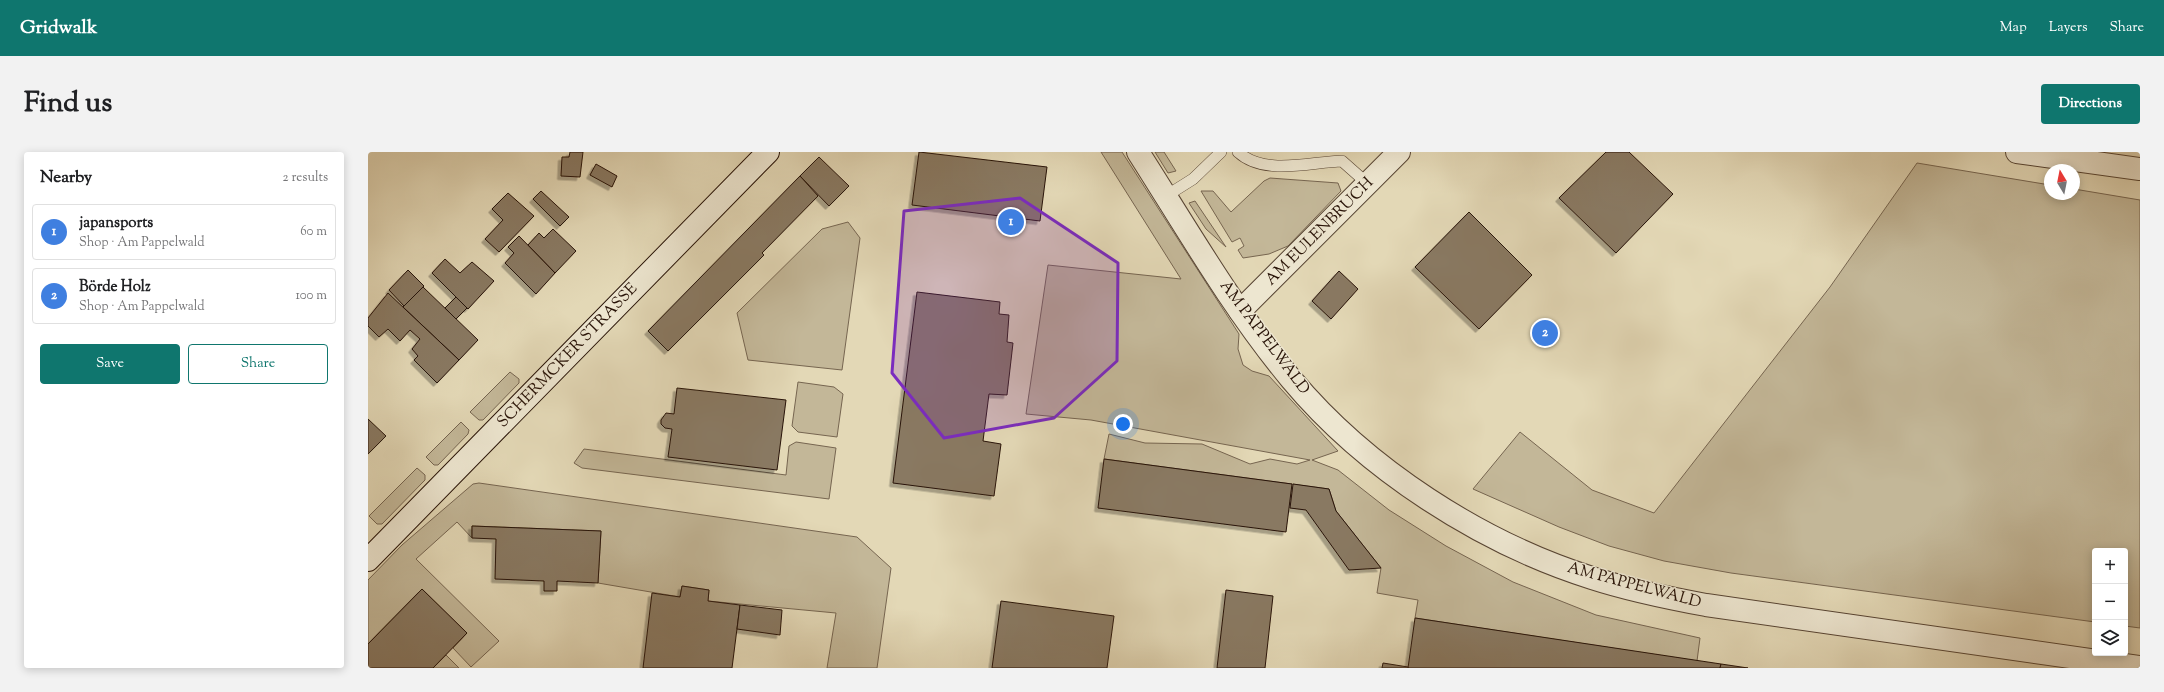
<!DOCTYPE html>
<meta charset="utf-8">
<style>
body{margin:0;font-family:"Sorts Mill Goudy",serif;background:#f2f2f2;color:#202124}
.controls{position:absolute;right:12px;bottom:12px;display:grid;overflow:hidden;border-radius:4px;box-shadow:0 2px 10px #0003}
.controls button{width:36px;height:36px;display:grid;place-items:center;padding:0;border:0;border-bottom:1px solid #e0e0e0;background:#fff;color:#202124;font:20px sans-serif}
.compass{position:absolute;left:1676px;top:12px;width:36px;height:36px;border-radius:50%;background:#fff;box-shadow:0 2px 10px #0003;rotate:350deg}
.you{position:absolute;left:755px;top:272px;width:14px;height:14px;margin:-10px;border:3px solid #fff;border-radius:50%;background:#1a73e8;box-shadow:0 0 0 6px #1a73e833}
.badge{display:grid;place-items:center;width:26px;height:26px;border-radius:50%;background:#0f766e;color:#fff;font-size:13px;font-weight:700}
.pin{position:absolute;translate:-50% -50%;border:2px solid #fff;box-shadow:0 1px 4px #0006}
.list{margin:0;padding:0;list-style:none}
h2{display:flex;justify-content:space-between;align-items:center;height:52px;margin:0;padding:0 16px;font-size:17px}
h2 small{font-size:13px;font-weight:400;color:#757577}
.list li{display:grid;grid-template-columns:26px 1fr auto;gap:12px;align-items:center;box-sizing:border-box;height:56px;margin:0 8px 8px;padding:0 8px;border:1px solid #e0e0e0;border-radius:4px}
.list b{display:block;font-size:15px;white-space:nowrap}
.list p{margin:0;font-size:13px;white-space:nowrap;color:#757577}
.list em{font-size:13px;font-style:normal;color:#757577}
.actions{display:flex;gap:8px;padding:12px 16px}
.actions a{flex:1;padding:9px 0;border:1px solid #0f766e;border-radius:4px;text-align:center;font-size:14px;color:#0f766e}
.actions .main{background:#0f766e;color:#fff}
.icon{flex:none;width:22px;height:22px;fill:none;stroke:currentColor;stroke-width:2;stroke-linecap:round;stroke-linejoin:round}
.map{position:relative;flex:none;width:1772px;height:516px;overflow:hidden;border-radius:4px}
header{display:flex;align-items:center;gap:24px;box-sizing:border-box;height:56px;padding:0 20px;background:#0f766e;color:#fff}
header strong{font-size:19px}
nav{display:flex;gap:22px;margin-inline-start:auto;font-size:14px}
.intro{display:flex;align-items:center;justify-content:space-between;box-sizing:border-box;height:96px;padding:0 24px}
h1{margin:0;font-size:28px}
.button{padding:10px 18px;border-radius:4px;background:#0f766e;color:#fff;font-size:14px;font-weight:700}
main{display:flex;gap:24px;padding:0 24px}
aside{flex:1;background:#fff;border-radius:4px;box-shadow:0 2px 10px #0003}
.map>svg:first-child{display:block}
.green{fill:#c3b798;stroke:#766550}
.building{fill:#897962;stroke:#281307;filter:url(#shadow)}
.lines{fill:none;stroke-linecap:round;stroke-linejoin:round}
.service-casing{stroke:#574433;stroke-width:12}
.minor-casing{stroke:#574433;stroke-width:24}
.tertiary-casing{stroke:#574433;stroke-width:24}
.secondary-casing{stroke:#281307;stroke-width:24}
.service{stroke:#ede6d0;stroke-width:11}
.minor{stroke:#ede6d0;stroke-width:22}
.tertiary{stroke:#ede6d0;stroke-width:22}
.secondary{stroke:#ede6d0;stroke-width:22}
.marked{fill:#7b2cbf;fill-opacity:0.2;stroke:#7b2cbf;stroke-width:3;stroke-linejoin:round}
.labels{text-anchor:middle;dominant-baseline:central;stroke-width:3;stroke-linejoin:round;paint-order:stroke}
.street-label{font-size:16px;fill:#281307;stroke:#ede6d0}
</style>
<header>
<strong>Gridwalk</strong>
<nav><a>Map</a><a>Layers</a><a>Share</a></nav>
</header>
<div class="intro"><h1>Find us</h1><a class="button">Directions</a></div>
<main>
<aside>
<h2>Nearby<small>2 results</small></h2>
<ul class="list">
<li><span class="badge" style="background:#3f7fe0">1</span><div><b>japansports</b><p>Shop · Am Pappelwald</p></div><em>60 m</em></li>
<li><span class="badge" style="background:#3f7fe0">2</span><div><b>Börde Holz</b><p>Shop · Am Pappelwald</p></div><em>100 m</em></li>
</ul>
<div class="actions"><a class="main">Save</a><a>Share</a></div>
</aside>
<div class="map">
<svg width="1772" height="516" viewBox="0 0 1772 516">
<defs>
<filter id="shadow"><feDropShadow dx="-3.5" dy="3.5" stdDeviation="0" flood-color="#0004"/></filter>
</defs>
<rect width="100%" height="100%" fill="#e3d8b6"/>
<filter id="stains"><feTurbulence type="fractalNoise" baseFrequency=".005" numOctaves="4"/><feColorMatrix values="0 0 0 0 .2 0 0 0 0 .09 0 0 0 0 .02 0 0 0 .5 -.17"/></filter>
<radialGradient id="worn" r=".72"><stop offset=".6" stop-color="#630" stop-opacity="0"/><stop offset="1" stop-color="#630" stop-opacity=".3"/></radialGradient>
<!-- green -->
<g class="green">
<polygon points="733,0 754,0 871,182 870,197 875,213 884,219 901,224 970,299 944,308 970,318 1021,358 1078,394 1145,430 1228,463 1332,486 1329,509 1047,466 1050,448 1009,441 1013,416 968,359 961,337 736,307 741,282 777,291 834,292 882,312 902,307 929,312 942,308 723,268 658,262 680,113 813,127"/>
<polygon points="787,0 796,0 808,19 800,21"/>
<polygon points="1549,11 1682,33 1682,42 1706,42 1706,37 1772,48 1772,476 1757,474 1757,399 1727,399 1727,470 1363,421 1296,409 1241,394 1191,375 1105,337 1152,280 1224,338 1286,361 1462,135"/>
<polygon points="902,26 970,31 973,39 920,94 901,102 875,106 870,98 876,94 872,86 864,90 833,39 845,39 863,60 896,29"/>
<polygon points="827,49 858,95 838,77 821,51"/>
<polygon points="480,70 492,86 474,218 380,208 369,161 454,77"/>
<polygon points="142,220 151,227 151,231 115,268 111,268 102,260"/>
<polygon points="430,230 466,235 475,242 469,285 430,280 424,274"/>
<polygon points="93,270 101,278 100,282 70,313 66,313 58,305"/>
<polygon points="428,290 468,296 461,347 214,316 206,311 216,297 418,323 421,294"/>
<polygon points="49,316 57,323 57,328 14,372 9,372 1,364"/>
<polygon points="111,331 489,385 523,416 509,516 459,516 468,461 340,449 341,438 314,434 312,445 230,431 233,379 104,374 104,386 89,370 48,407 131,489 103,515 85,496 99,481 54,437 0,492 0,428 34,393 105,332"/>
<polygon points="78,503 91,516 65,516"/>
</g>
<!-- building -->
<g class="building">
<polygon points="202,0 215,0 212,25 193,24 194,5 201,5"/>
<polygon points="551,0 679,15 672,69 544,53"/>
<polygon points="1238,0 1261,0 1305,42 1248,101 1191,46"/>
<polygon points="451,5 481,34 461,54 432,24"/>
<polygon points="228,12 249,24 244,35 222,23"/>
<polygon points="432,24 450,44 394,101 396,103 300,199 280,179"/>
<polygon points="173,39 201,65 192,74 165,47"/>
<polygon points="140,41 166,64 131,100 117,87 135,68 124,57"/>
<polygon points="1101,60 1164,123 1111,177 1047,115"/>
<polygon points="185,77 208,99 187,121 160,93 171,81 176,86"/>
<polygon points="151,84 187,121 168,142 137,111 146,101 140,95"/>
<polygon points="77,107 92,121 104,110 126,129 100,157 64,121"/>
<polygon points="40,118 56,134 36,154 21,138"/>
<polygon points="971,119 990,137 963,167 944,149"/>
<polygon points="55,135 110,188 91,208 35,155"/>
<polygon points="549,140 632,150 631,162 641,163 639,190 645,191 639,243 621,242 615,289 633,292 626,344 525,331"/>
<polygon points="20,141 91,208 69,231 46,208 50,204 44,197 52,187 42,178 32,189 20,177 11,185 0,174 0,166"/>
<polygon points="88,145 99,156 88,167 77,156"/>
<polygon points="309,236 418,248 409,318 300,305 304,277 297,276 293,272 293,268 298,261 306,262"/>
<polygon points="0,267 18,284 0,302"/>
<polygon points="736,307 924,332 918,380 730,356"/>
<polygon points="925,332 961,337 968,359 1013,416 981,418 938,358 922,356"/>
<polygon points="104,374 233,379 230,431 189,429 189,439 176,439 176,429 127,427 128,387 104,386"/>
<polygon points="314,434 341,438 340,449 372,453 364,516 275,516 284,441 312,445"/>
<polygon points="54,437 99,481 65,516 0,516 0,492"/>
<polygon points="858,438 905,444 897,516 849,516"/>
<polygon points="633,449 746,464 739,516 624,516"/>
<polygon points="372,453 414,458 412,483 369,477"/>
<polygon points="1047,466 1353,512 1352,516 1040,516"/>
<polygon points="1015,511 1040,515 1040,516 1014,516"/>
<polygon points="1353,512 1380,516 1352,516"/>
</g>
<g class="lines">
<!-- service casing -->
<g class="service-casing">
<g id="service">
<path d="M870,0c26,24 72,10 104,9l26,23"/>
<polyline points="798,44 825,27 853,0"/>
</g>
</g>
<!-- minor casing -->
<g class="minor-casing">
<g id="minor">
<polyline points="1649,0 1772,17"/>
<polyline points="872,159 1031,0"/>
</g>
</g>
<!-- tertiary casing -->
<g class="tertiary-casing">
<path id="tertiary" d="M770,0c49,77 95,157 153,227 75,90 190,164 301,199 37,12 76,20 114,27l434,62"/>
</g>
<!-- secondary casing -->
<g class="secondary-casing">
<polyline id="secondary" points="0,408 400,0"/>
</g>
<!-- service -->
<use href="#service" class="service"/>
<!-- minor -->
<use href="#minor" class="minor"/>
<!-- tertiary -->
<use href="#tertiary" class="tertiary"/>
<!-- secondary -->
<use href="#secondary" class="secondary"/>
</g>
<!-- marked area -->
<path class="marked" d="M652,46l98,65 -1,98 -63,57 -110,20 -52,-65 12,-162z"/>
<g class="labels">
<!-- street labels -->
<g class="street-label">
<text transform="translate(952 80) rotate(-45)">AM EULENBRUCH</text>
<text transform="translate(896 186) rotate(53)">AM PAPPELWALD</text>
<text transform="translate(200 204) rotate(-46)">SCHERMCKER STRASSE</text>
<text transform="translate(1266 434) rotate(15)">AM PAPPELWALD</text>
</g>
</g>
<rect width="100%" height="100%" filter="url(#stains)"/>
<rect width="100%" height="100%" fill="url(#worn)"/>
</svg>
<div class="controls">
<button>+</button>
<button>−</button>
<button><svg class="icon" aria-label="layers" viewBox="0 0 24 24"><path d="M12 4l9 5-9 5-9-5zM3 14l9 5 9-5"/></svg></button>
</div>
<svg class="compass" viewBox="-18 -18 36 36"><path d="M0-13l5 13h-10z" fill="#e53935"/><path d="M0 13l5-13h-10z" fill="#757577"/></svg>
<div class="you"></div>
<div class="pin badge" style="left:643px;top:70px;background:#3f7fe0">1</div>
<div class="pin badge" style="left:1177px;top:181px;background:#3f7fe0">2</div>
</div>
</main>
